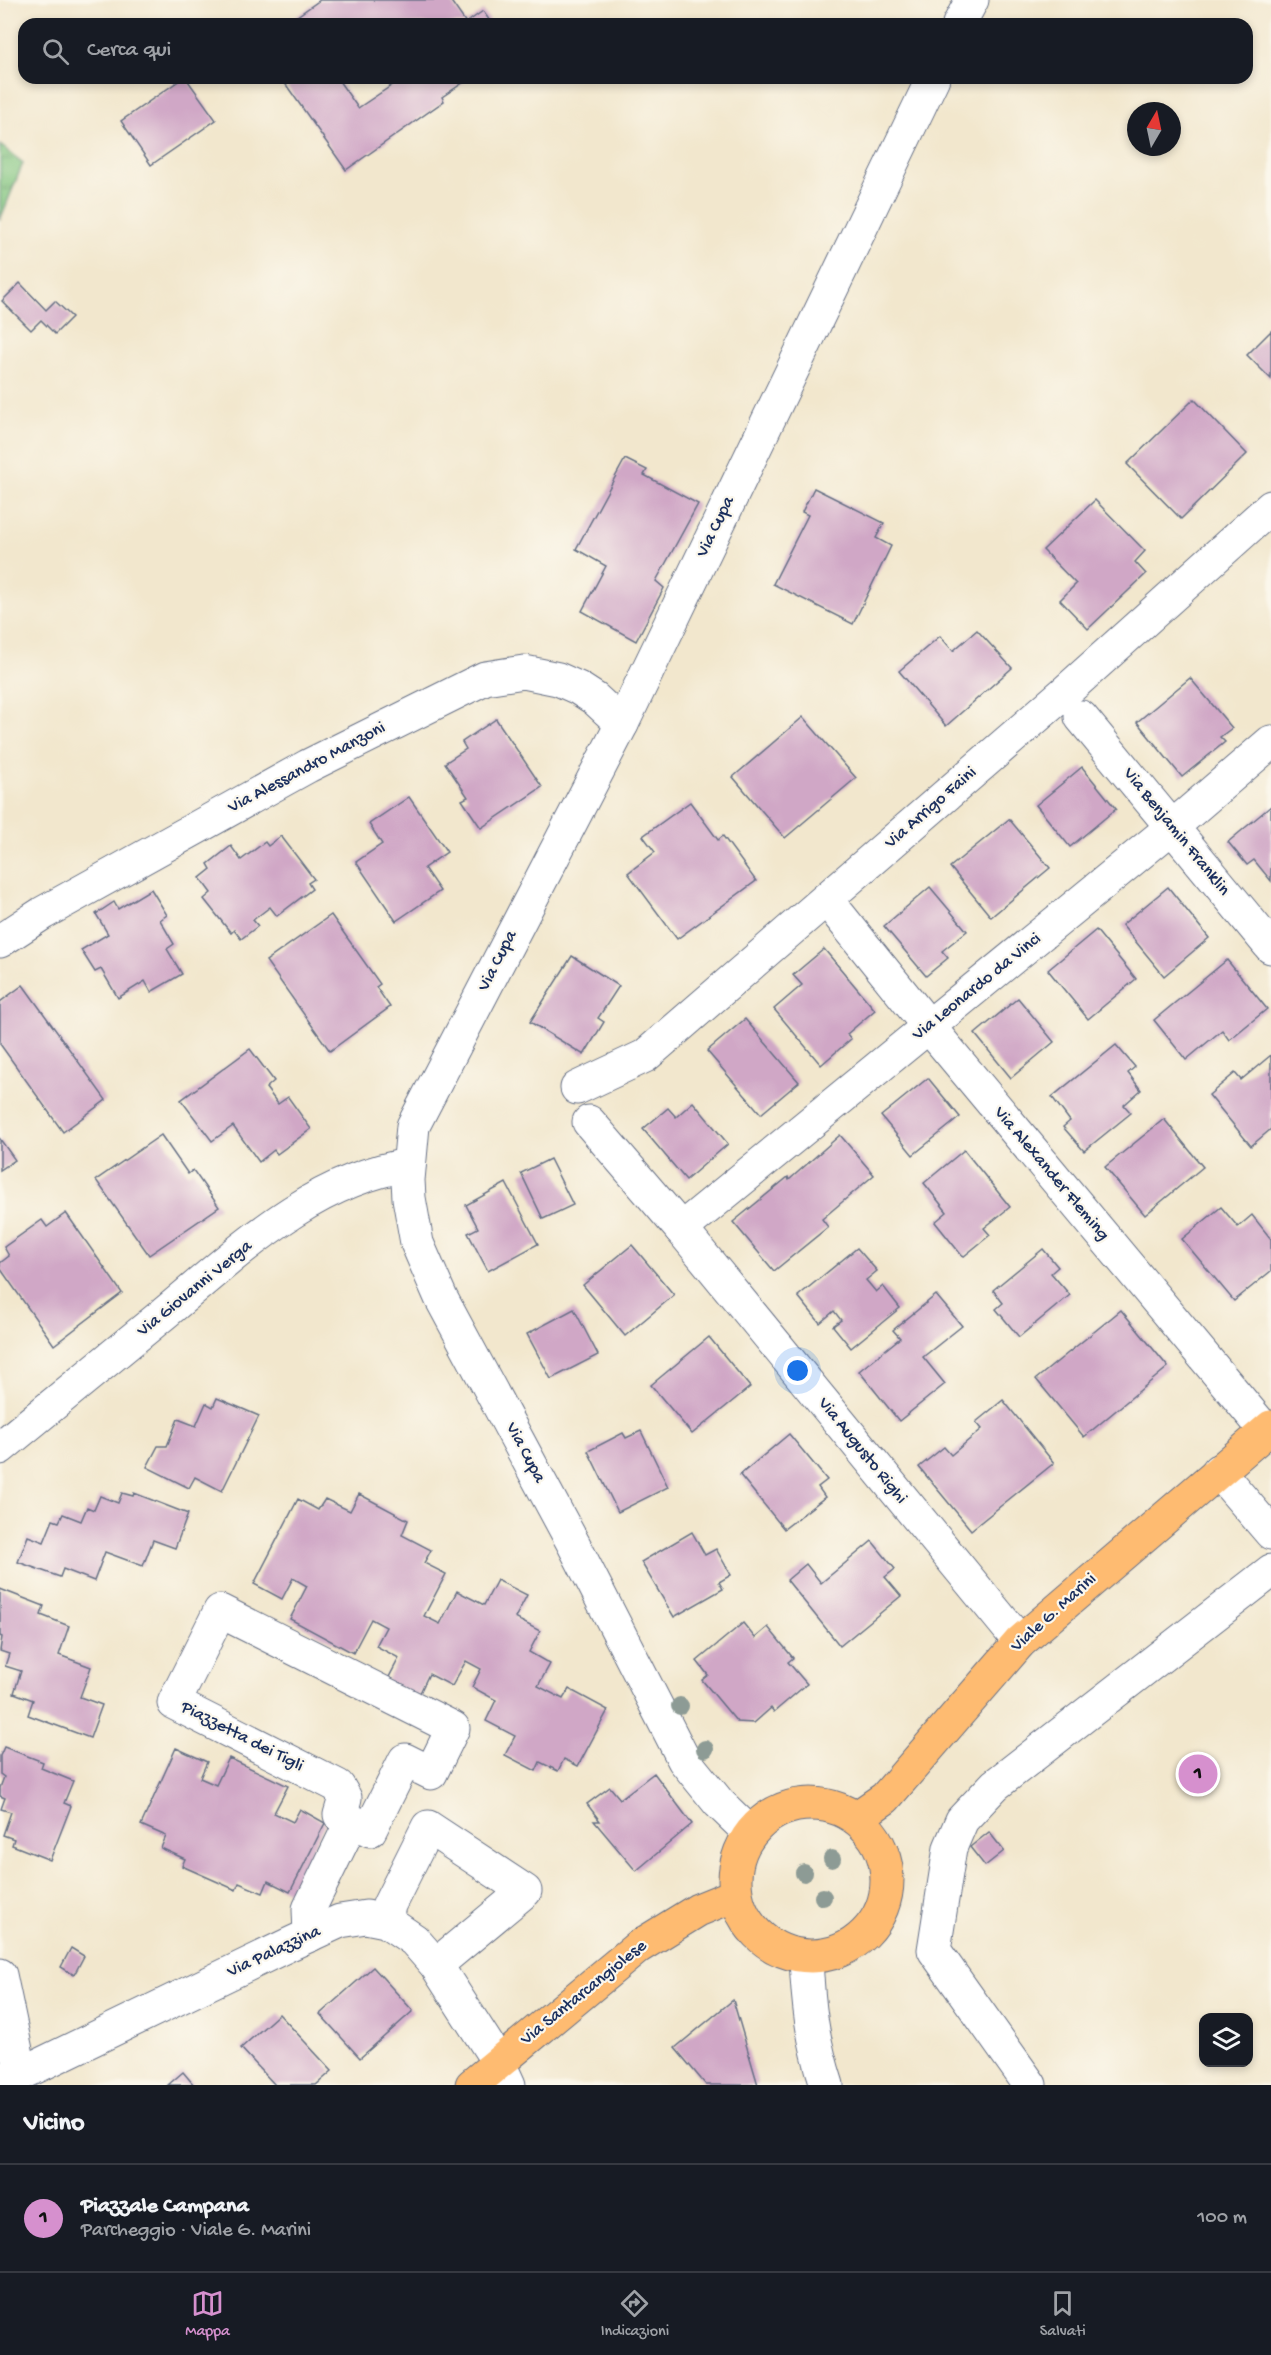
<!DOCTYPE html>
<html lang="it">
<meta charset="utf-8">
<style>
body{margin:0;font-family:"Gochi Hand",sans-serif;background:#242831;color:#f1f3f6}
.controls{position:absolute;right:18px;bottom:18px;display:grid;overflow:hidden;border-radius:12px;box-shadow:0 3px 9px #0003}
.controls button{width:54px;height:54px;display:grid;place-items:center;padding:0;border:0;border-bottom:2px solid #363941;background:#171b24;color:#f1f3f6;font:30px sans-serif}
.compass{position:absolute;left:1127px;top:102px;width:54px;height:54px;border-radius:50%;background:#171b24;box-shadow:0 3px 9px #0003;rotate:9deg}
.you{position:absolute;left:798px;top:1371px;width:21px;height:21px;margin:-15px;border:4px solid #fff;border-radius:50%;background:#1a73e8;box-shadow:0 0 0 9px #1a73e833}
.badge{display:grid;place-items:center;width:39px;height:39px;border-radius:50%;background:#d690ce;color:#111;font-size:20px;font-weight:700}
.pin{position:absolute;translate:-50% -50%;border:3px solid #fff;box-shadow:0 2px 6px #0006}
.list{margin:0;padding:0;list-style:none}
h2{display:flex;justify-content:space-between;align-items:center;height:78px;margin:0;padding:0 24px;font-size:26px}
h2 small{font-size:20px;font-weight:400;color:#9ea1a6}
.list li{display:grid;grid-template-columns:39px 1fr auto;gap:18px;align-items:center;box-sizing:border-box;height:108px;padding:0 24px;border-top:2px solid #363941}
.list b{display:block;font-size:22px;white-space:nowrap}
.list p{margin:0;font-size:20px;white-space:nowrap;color:#9ea1a6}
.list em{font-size:20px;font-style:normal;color:#9ea1a6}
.icon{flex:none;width:33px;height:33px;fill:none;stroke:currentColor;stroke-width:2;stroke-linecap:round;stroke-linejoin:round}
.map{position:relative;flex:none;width:1271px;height:2085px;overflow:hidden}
.search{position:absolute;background:#171b24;box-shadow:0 3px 9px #0003;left:18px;right:18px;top:18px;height:66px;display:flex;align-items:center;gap:15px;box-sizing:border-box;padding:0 21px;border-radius:18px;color:#9ea1a6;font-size:22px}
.sheet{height:186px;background:#171b24}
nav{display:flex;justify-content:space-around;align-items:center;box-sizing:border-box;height:84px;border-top:2px solid #363941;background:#171b24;font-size:16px;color:#9ea1a6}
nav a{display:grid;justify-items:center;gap:3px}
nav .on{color:#d690ce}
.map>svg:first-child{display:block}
.park{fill:url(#park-tufts);stroke:#4e7a6e;stroke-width:1.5}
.building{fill:#d0a7c6}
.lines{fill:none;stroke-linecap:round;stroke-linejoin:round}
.minor-casing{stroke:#666f85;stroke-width:35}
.major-casing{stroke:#666f85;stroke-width:35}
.minor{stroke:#fff;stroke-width:33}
.major{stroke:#febb71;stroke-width:33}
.tree{fill:#8d9b95}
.labels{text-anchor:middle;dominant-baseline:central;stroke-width:4.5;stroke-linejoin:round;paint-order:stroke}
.street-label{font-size:18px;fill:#1b2f5e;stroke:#fbf7ec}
</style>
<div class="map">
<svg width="1271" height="2085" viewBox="0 0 1271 2085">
<defs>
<pattern id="park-tufts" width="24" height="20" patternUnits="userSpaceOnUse" patternTransform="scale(1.5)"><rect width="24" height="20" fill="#82c57f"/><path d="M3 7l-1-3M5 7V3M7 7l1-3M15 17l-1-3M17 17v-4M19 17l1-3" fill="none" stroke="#6aa06b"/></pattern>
</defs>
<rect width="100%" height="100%" fill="#fbf7ec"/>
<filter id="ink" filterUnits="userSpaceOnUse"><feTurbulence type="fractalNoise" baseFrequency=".0167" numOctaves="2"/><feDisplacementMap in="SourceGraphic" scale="12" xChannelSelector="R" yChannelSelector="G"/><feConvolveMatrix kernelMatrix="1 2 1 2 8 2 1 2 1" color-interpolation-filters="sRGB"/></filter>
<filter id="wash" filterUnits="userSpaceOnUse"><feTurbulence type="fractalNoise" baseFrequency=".008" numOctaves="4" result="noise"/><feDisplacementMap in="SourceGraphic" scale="24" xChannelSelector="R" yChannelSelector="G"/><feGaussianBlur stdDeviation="1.35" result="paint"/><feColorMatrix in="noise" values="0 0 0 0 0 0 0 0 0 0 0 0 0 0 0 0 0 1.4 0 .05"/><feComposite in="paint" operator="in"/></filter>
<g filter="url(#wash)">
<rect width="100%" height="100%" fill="#f2e7cd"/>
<!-- park -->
<polygon class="park" points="0,145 23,163 0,220"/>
<g id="blocks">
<!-- building -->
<g class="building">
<polygon points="320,0 450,0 466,23 483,11 492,24 366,24 363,20 357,24 286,24"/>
<polygon points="183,78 186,78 216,120 151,165 121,121"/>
<polygon points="276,78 337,78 358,108 403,78 470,78 442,97 444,101 346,170 282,79 278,81"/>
<polygon points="20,283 46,310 55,301 72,317 55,334 41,320 31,330 2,301"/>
<polygon points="1271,331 1271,379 1247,355"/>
<polygon points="1194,399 1247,454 1181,519 1127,464"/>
<polygon points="625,459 647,470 644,475 698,504 656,581 664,588 636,641 582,611 606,566 576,549"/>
<polygon points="814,488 884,523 876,538 891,546 853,624 773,584 808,515 802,512"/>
<polygon points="1095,500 1145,551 1135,562 1146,574 1088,629 1060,600 1076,584 1043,550"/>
<polygon points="977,630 1012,668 946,726 899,671 940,636 953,651"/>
<polygon points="1190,678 1232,728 1220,737 1225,742 1182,777 1137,722"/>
<polygon points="803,717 856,778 785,838 733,777"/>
<polygon points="496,719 542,787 481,828 462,800 468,797 445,763 466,749 462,742"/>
<polygon points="1082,767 1116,809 1070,847 1036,805"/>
<polygon points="409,797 447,852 424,868 440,891 396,921 356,862 382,844 369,824"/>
<polygon points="690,802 718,840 723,836 756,881 677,939 628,873 655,852 643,836"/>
<polygon points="1271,806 1271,881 1254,860 1247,865 1228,842"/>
<polygon points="1009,819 1050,868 991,917 950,867"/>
<polygon points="281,836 314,879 308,883 312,889 277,916 270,907 253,920 258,926 241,939 234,930 231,933 204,899 211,893 200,878 211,869 208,864 231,846 241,860 265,842 268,846"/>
<polygon points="930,887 967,931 942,951 948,958 926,976 884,926"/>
<polygon points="1168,887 1209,938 1164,976 1122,925"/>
<polygon points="151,889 167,915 160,920 174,944 167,949 182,974 151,992 145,981 118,998 101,969 95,972 81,950 108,934 96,914 114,902 118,909"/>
<polygon points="331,915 380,984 376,987 390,1007 330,1051 266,961"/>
<polygon points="1096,930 1136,979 1088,1019 1048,970"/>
<polygon points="824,949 875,1010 847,1034 851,1039 821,1065 774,1009 802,985 793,975"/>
<polygon points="572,956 619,986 598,1018 604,1022 584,1055 530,1022"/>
<polygon points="1227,960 1267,1009 1229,1040 1222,1030 1186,1060 1154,1020"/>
<polygon points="23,985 106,1100 63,1132 0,1044 0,1002"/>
<polygon points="1018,998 1054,1042 1011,1078 975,1034"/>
<polygon points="745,1019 799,1082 761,1114 707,1051"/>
<polygon points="1116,1045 1135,1067 1128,1073 1141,1090 1124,1105 1131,1113 1084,1151 1063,1127 1070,1121 1052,1097"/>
<polygon points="250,1049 274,1081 266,1088 278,1104 288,1097 311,1129 277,1154 274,1150 259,1162 233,1126 212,1141 181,1100"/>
<polygon points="1271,1055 1271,1129 1251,1146 1209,1095 1235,1073 1241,1080"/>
<polygon points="928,1078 960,1117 913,1155 881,1116"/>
<polygon points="693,1102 728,1144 686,1180 643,1129 668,1108 676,1117"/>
<polygon points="1164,1119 1203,1167 1145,1215 1105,1167"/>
<polygon points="161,1135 188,1174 193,1170 219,1207 149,1255 96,1180"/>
<polygon points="840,1135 874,1175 822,1219 828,1227 774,1271 733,1222 788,1177 789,1180"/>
<polygon points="0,1139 15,1160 0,1170"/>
<polygon points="964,1150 1010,1207 984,1228 990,1235 963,1257 935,1222 947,1212 924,1183"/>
<polygon points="550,1159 573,1205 543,1219 521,1173"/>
<polygon points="506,1183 538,1244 488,1271 468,1233 478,1228 466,1205"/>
<polygon points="1221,1207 1238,1227 1252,1215 1271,1239 1271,1271 1234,1301 1182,1239"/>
<polygon points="66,1213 122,1293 54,1345 0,1268 0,1263 9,1256 4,1247 42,1220 47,1227"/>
<polygon points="632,1245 674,1295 625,1336 583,1285"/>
<polygon points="857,1248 877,1271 866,1280 876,1292 883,1286 900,1308 851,1348 833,1326 841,1320 834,1311 820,1323 798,1296"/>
<polygon points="1043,1249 1058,1267 1051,1273 1070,1295 1019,1337 996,1309 1003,1303 993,1290"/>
<polygon points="936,1295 962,1326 923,1357 945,1384 899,1421 859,1371 900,1338 893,1330"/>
<polygon points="574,1309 598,1355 551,1379 527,1334"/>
<polygon points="1121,1310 1168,1367 1084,1437 1036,1379"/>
<polygon points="709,1337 750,1387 692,1434 651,1385"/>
<polygon points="217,1398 259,1416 222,1491 195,1477 189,1488 147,1467 158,1446 167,1446 178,1419 196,1426 206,1403 213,1407"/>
<polygon points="1003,1400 1054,1463 971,1530 919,1467 944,1447 951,1455 982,1429 976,1422"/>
<polygon points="641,1431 668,1487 618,1512 588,1451 623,1433 626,1438"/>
<polygon points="789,1434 827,1480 818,1487 825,1497 784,1529 740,1475"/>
<polygon points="122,1493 133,1496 134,1493 188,1514 175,1548 153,1540 143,1566 105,1552 94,1581 63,1569 60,1577 18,1562 28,1536 44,1542 53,1520 59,1522 63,1514 81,1521 87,1507 94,1510 100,1496 118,1503"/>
<polygon points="359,1494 408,1520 402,1535 431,1550 424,1563 446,1574 424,1616 440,1624 457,1591 484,1605 497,1580 527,1595 515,1618 540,1631 529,1652 550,1664 538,1686 563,1699 569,1689 608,1710 578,1766 564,1759 558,1771 540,1762 536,1771 505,1755 515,1736 486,1721 496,1700 472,1687 481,1669 466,1661 452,1686 429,1674 418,1697 387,1681 399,1658 376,1646 386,1627 371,1619 353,1653 290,1619 307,1586 293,1578 282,1599 254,1584 298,1499 318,1510 325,1499 350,1511"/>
<polygon points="692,1532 705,1555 716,1549 731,1575 719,1582 723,1589 674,1617 641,1562"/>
<polygon points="872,1541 895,1569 885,1577 901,1596 840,1646 787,1580 806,1564 821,1583"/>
<polygon points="0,1589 44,1606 41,1615 69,1626 59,1655 91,1667 80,1697 102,1705 90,1738 28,1715 33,1700 14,1693 21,1671 5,1666 9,1654 0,1651 2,1637 0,1636"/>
<polygon points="743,1623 755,1638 768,1627 793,1658 788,1662 807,1684 774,1712 771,1708 754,1723 737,1722 702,1680 708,1675 697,1661"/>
<polygon points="4,1747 43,1762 41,1768 73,1781 64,1803 71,1806 50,1860 12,1845 14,1839 3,1835 11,1812 1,1809 5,1798 0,1796 0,1788 4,1777 0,1774 0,1756"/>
<polygon points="176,1748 207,1762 200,1778 216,1785 229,1758 288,1786 274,1813 293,1822 300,1809 325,1823 290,1892 268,1881 263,1893 239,1883 236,1890 182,1866 185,1859 161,1848 166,1836 141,1825"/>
<polygon points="654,1773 692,1824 636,1871 594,1821 600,1821 587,1804 610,1787 620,1799"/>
<polygon points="989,1832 1004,1851 985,1866 970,1847"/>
<polygon points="71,1948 84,1956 74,1975 61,1967"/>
<polygon points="373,1967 413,2011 360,2058 320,2014"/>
<polygon points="733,2000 758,2085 706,2085 675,2048"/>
<polygon points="279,2014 332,2071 316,2085 275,2085 241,2048"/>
<polygon points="183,2072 194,2085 168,2085"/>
</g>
</g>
</g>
<g filter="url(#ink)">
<use href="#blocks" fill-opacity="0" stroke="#666f85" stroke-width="1.5"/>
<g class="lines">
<!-- minor casing -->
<g class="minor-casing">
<g id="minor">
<polyline points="959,24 972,0"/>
<polyline points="1081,717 1271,947"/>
<polyline points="839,915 929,1027 1266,1431"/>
<polyline points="0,941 43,913 308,766 485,678 524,672 558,679 578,688 595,699 622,724"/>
<polyline points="577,1088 645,1056 1064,693 1271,507"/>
<polyline points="589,1122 681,1229 1020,1642"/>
<polyline points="681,1229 1171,828 1271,742"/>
<path d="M0,1448c55,-45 111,-91 166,-136 72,-60 147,-133 243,-147"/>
<polyline points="1218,1471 1271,1533"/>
<polygon points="220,1611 453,1728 431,1773 405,1760 370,1830 340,1815 345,1798 338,1786 174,1703"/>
<polyline points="750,1833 719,1803 684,1760 574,1545 441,1298 417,1243 409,1198 408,1180 413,1126 622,724 933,78"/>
<polyline points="386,1921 389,1905 428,1827 525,1891 436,1965"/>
<polyline points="310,1935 309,1909 350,1825"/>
<path d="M806,1957c2,48 6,82 21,128"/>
<polyline points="0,1975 21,2074"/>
<polyline points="0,2081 21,2074 288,1945 340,1921 366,1917 386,1921 414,1940 436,1965 499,2063 509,2085"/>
<polyline points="1030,2085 934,1950 950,1848 962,1820 995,1785 1271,1571"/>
</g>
</g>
<!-- major casing -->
<g class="major-casing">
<g id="major">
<circle cx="811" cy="1880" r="76"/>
<polyline points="856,1818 885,1798 1020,1642 1271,1427"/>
<polyline points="472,2085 638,1947 698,1910 735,1895"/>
</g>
</g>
<!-- minor -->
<use href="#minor" class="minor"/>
<!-- major -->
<use href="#major" class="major"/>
</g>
<!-- trees -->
<g class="tree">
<circle cx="680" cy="1706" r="9"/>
<circle cx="705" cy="1749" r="9"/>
<circle cx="832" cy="1859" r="9"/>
<circle cx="804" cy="1873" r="9"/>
<circle cx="823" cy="1897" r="9"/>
</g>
</g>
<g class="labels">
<!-- street labels -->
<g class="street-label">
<text transform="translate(716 527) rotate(-64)">Via Cupa</text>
<text transform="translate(307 768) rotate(-28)">Via Alessandro Manzoni</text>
<text transform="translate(931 808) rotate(-41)">Via Arrigo Faini</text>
<text transform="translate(1176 832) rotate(51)">Via Benjamin Franklin</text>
<text transform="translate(498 961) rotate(-63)">Via Cupa</text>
<text transform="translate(977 987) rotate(-39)">Via Leonardo da Vinci</text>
<text transform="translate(1051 1174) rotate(50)">Via Alexander Fleming</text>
<text transform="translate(195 1289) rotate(-39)">Via Giovanni Verga</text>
<text transform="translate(862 1451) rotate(51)">Via Augusto Righi</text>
<text transform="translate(525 1453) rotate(62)">Via Cupa</text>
<text transform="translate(1054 1613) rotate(-42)">Viale G. Marini</text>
<text transform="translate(242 1737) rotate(27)">Piazzetta dei Tigli</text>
<text transform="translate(274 1952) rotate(-25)">Via Palazzina</text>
<text transform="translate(584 1993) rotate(-39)">Via Santarcangiolese</text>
</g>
</g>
</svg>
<div class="controls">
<button><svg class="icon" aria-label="layers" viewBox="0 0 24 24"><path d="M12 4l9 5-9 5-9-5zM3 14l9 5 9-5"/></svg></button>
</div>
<svg class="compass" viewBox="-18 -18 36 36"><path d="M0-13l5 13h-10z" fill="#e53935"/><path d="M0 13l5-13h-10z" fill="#9ea1a6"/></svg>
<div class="you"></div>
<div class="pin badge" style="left:1198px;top:1774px">1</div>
<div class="search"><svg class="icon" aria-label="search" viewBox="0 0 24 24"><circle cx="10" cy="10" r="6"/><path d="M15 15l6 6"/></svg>Cerca qui</div>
</div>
<section class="sheet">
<h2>Vicino<small></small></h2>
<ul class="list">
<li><span class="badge">1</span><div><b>Piazzale Campana</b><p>Parcheggio · Viale G. Marini</p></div><em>100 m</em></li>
</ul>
</section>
<nav>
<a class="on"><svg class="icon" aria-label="map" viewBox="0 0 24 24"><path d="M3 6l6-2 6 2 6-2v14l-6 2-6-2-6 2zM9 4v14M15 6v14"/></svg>Mappa</a>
<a><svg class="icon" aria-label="directions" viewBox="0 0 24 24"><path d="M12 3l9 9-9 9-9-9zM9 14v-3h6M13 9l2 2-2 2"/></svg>Indicazioni</a>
<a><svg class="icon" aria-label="saved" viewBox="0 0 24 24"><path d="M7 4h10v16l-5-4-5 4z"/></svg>Salvati</a>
</nav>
